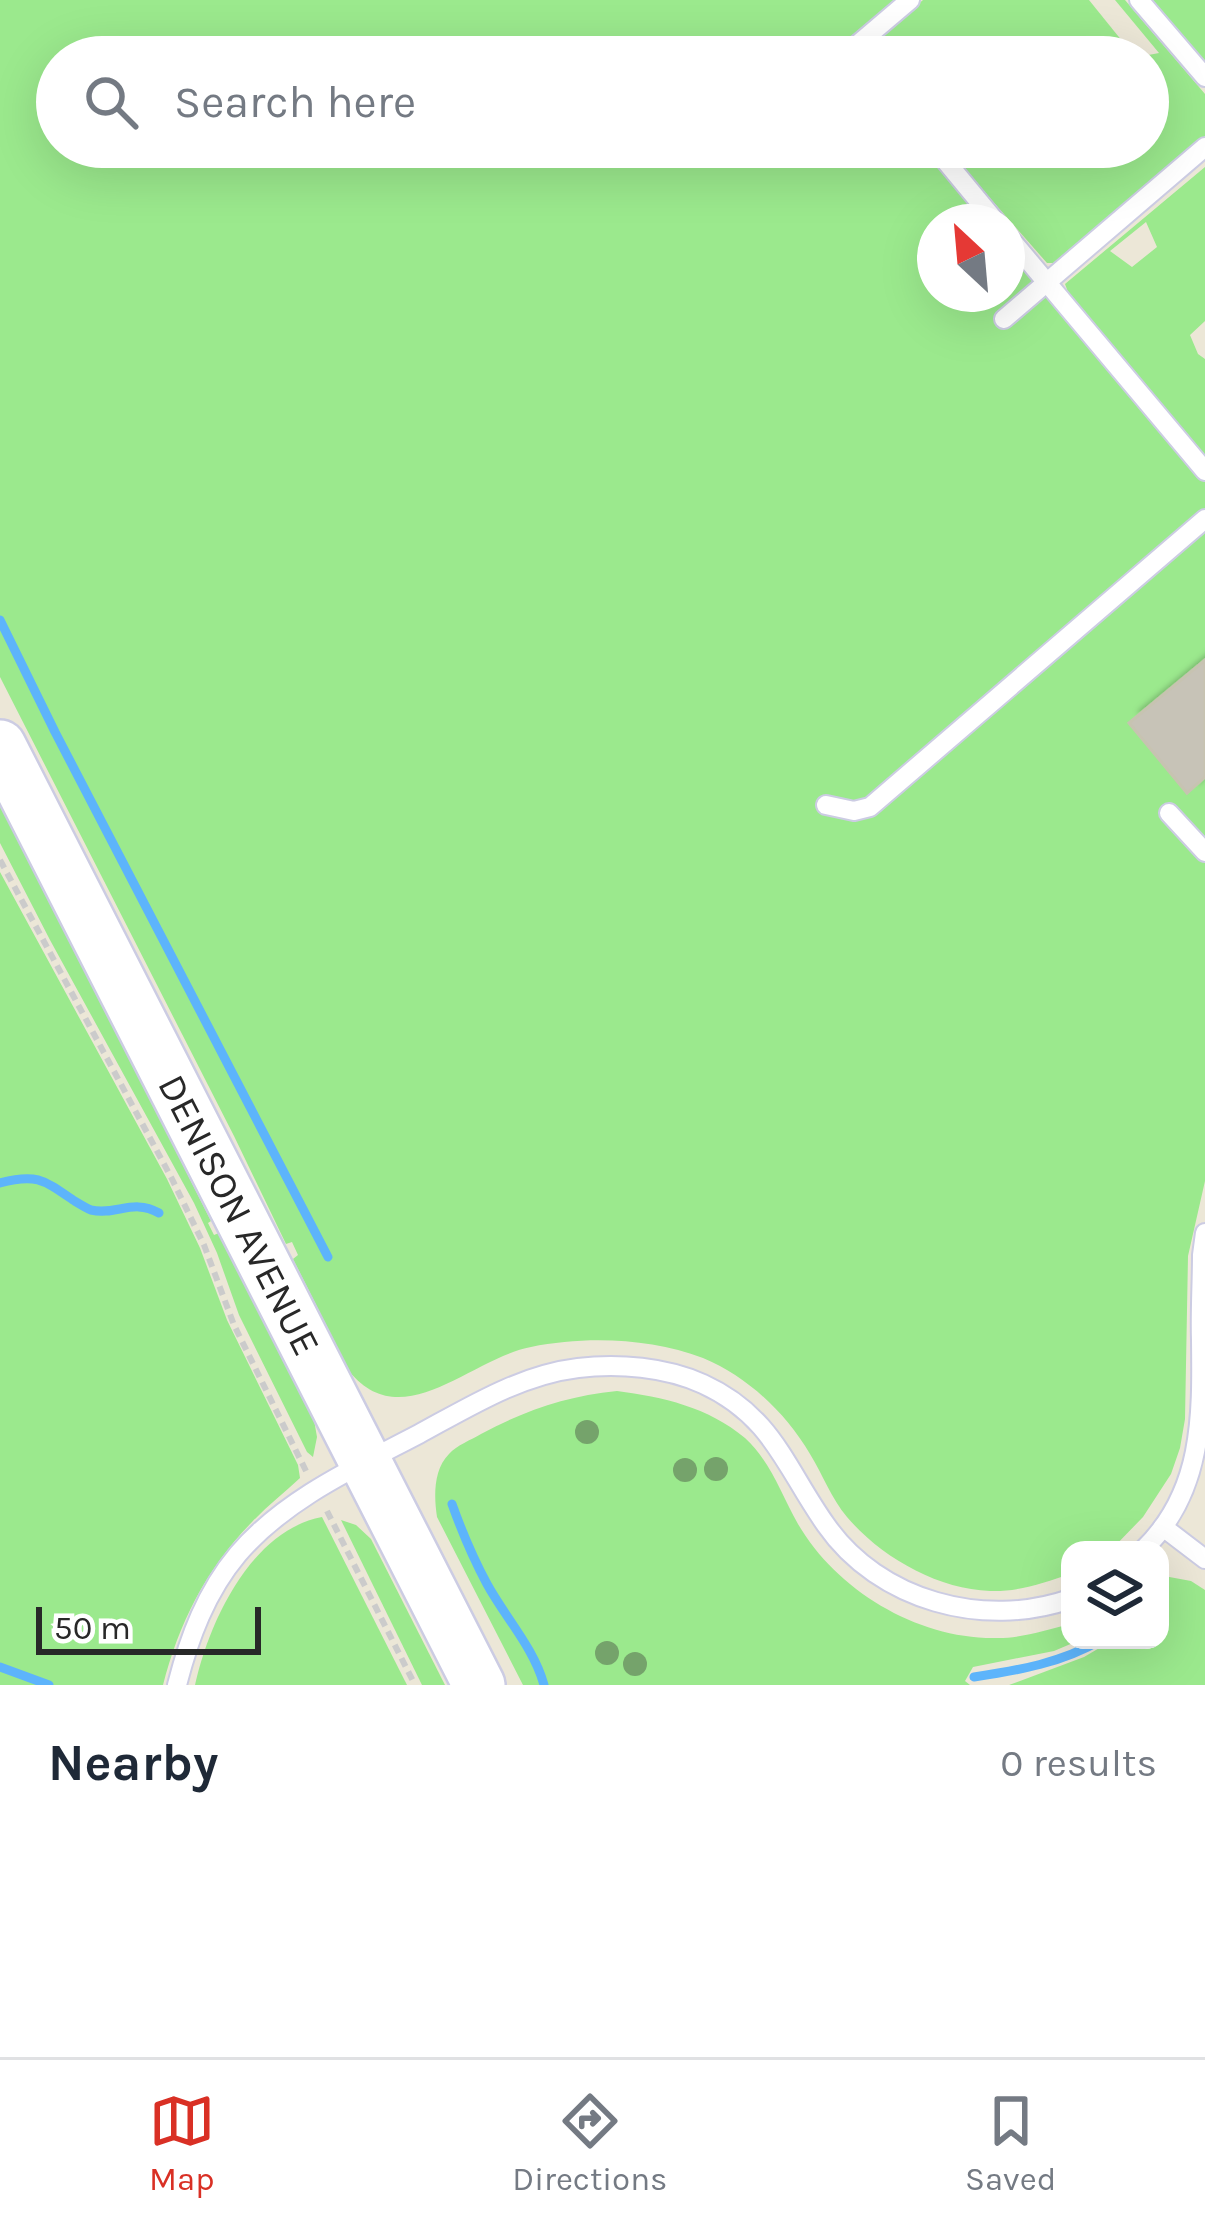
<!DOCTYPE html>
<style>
body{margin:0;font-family:Karla,sans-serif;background:#f6f6f7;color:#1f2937}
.controls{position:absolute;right:36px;bottom:36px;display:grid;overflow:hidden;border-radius:24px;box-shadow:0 12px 48px #0002}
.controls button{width:108px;height:108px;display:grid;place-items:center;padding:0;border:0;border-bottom:3px solid #e0e1e3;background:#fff;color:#1f2937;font:60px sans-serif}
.compass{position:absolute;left:917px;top:204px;width:108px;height:108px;border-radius:50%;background:#fff;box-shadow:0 12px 48px #0002;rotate:334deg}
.scale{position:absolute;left:36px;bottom:30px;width:225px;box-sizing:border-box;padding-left:12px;border:6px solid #282828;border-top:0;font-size:33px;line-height:42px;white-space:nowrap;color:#282828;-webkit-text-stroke:9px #fff;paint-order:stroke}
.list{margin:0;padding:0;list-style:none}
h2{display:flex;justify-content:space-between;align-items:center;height:156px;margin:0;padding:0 48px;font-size:51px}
h2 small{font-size:39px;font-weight:400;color:#747a83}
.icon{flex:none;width:66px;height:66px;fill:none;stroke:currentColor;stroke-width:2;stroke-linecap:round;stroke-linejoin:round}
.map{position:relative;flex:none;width:1205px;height:1685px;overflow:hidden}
.search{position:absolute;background:#fff;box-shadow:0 12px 48px #0002;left:36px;right:36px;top:36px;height:132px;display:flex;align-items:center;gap:30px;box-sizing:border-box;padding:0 42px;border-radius:66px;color:#747a83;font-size:45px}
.sheet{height:372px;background:#fff}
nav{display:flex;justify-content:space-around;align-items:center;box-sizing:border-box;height:168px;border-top:3px solid #e0e1e3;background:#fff;font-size:33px;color:#747a83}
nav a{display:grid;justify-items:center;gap:6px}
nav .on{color:#d93025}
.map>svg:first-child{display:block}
.green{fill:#9be98d;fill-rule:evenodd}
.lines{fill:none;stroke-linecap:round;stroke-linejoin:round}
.stream{stroke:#5db4fb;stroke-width:9}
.building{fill:#c7c3b7;stroke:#c7c3b1;stroke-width:3;filter:url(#shadow)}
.lane-casing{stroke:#cccce3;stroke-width:22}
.secondary-casing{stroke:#cccce3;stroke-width:56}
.path{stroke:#cbcbcb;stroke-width:6;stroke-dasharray:9 6;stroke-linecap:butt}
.lane{stroke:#fff;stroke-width:18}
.secondary{stroke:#fff;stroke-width:51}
.tree{fill:#75a36b}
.labels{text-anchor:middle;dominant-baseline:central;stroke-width:10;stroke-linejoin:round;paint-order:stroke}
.street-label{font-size:39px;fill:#282828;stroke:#fff}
</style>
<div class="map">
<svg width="1205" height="1685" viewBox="0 0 1205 1685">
<defs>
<filter id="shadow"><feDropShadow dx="11" dy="-11" stdDeviation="3" flood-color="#0004"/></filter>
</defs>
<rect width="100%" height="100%" fill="#ece7d7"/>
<!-- green -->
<g class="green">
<path d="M0,0h901l-51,57h-793v90h867l63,75h-52v72h72v-47l26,31c1,14 9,16 20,22l152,182v178l-18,132 18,-15v404l-17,75 -3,163 -5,29 -9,26 -28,43 -32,33h-41v24c-26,9 -52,18 -80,17 -53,-2 -109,-34 -143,-74 -16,-19 -24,-42 -37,-63 -25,-42 -62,-77 -107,-96 -53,-20 -117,-22 -172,-11 -60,11 -129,90 -182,24l-56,-112 5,-4 -6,-13 -6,2 -52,-108 -234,-459z"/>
<polygon points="923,0 1089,0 1135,57 869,57 867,48"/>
<polygon points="1115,0 1125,0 1205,94 1205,137 1056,263 1047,263 945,147 1148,147 1148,57 1138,57 1159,53"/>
<polygon points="1153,0 1205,0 1205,67 1158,11"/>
<path d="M1205,167v154l-15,14 8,19 7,5v98l-137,-165 -3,-8zM1146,222l11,25 -25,20 -22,-16z"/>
<polygon points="0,800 211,1221 208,1223 214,1235 219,1233 314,1420 317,1437 313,1457 307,1452 239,1315 217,1253 194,1203 50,940 0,843"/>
<path d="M0,872l167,307 33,69 27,72 71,145 2,13c-16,15 -33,28 -48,44 -46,47 -73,101 -89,163h-163z"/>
<path d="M617,1391c46,6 91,16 128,47 26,24 36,56 53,86 39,67 121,116 200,114 24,0 49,-8 72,-14v16h10l-26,11 -81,16 -8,14 5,4h-447l-86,-168c-3,-20 -4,-47 12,-63 8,-9 22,-14 32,-20 45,-24 86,-38 136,-43z"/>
<path d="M322,1517l85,168h-212c14,-64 57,-155 127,-168z"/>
<polygon points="341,1520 356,1525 371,1539 445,1685 422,1685"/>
<polygon points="1164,1576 1191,1581 1205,1590 1205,1685 1009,1685 1084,1657 1113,1640 1160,1640 1160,1577"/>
</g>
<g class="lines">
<!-- stream -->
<g class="stream">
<polyline points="0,620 55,732 328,1257"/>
<path d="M0,1183c36,-10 44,-3 73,17 5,3 13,8 18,10 25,6 42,-12 68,3"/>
<path d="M452,1504c10,28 21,54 35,80 18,33 47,64 57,101"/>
<polyline points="0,1667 49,1685"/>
<path d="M974,1677c46,-7 87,-14 127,-37"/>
</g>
</g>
<!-- building -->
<polygon class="building" points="1205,660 1205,777 1187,793 1129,723"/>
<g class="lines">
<!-- lane casing -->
<g class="lane-casing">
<g id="lane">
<polyline points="1139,0 1205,77"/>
<polyline points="858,57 855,51 857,45 910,0"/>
<polyline points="934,147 996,222"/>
<polyline points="1007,235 1205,471"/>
<polyline points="1004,319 1205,147"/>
<polyline points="826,805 854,811 870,807 1205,519"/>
<polyline points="1169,813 1205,852"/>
<polyline points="1163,1527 1205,1559"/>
<path d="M1143,1550c60,-58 59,-133 58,-210 -1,-28 1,-57 1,-85l3,-22"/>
<path d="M177,1685c12,-47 29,-93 61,-131 47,-55 118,-87 181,-120 50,-27 101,-59 159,-66 40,-5 88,-1 125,16 70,32 83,85 123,141 53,76 158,104 244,74"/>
</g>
</g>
<!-- secondary casing -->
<g class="secondary-casing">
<polyline id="secondary" points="0,746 479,1685"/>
</g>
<!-- path -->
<g class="path">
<polyline points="0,860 171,1177 204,1245 234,1325 307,1473"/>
<polyline points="327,1511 415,1685"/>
</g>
<!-- lane -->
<use href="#lane" class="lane"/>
<!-- secondary -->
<use href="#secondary" class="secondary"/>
</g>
<!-- trees -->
<g class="tree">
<circle cx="587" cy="1432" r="12"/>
<circle cx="716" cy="1469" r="12"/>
<circle cx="685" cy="1470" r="12"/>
<circle cx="607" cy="1653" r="12"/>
<circle cx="635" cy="1664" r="12"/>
</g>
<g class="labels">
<!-- street labels -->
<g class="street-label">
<text transform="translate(239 1215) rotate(63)">DENISON AVENUE</text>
</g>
</g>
</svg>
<div class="controls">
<button><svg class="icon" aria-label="layers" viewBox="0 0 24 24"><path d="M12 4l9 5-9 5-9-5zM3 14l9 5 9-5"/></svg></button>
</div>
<svg class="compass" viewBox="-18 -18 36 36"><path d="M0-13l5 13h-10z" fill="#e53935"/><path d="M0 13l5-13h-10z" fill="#747a83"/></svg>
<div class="scale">50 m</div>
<div class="search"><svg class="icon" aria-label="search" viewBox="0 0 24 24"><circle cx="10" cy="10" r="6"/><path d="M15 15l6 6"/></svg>Search here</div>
</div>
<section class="sheet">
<h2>Nearby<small>0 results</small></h2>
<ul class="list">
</ul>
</section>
<nav>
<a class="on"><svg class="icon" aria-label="map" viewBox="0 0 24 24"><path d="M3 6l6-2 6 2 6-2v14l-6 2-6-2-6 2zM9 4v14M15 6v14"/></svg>Map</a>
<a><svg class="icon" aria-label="directions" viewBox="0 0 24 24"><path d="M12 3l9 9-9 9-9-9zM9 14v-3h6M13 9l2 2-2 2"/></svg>Directions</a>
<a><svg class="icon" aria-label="saved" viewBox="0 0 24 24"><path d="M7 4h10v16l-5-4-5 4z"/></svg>Saved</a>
</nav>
